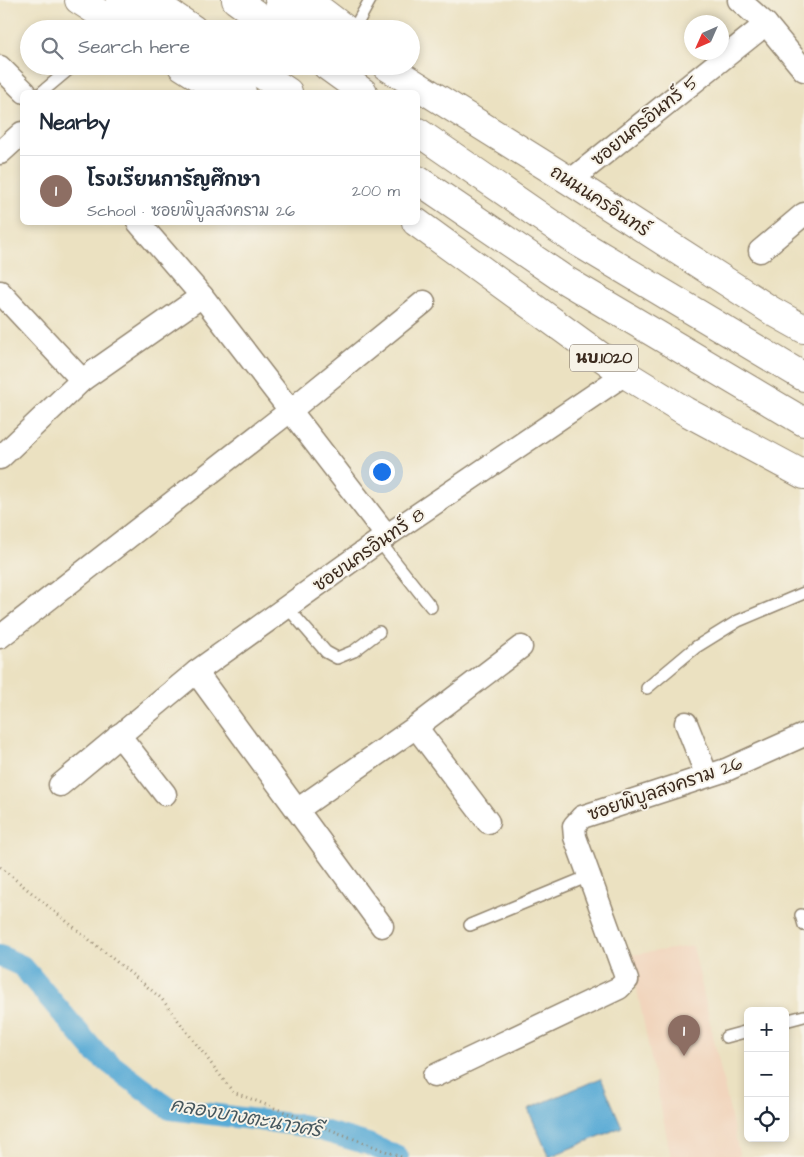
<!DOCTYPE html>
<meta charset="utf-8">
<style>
body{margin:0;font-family:"Architects Daughter","Playpen Sans Thai",sans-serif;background:#f6f6f7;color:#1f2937}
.controls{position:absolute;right:15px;bottom:15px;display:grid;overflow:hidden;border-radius:8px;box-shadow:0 2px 8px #0003}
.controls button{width:45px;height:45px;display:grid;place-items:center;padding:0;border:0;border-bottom:1px solid #e0e1e3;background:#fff;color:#1f2937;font:25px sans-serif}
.compass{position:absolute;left:684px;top:15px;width:45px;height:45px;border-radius:50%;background:#fff;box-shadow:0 2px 8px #0003;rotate:225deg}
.you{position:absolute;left:381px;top:471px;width:18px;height:18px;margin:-12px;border:4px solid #fff;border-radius:50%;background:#1a73e8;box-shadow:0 0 0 8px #1a73e833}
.badge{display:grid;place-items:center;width:32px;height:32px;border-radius:50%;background:#db2777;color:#fff;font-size:16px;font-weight:700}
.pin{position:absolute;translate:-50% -41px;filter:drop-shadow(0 1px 2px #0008)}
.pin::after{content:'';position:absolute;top:26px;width:18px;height:15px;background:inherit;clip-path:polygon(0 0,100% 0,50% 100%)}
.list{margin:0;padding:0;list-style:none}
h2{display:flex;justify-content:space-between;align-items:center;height:65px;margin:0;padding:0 20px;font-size:21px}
h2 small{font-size:16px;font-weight:400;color:#747a83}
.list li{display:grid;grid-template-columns:32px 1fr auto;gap:15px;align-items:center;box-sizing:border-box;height:70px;padding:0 20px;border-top:1px solid #e0e1e3}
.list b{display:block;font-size:19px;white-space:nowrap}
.list p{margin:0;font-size:16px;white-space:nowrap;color:#747a83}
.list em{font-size:16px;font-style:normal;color:#747a83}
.icon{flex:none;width:28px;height:28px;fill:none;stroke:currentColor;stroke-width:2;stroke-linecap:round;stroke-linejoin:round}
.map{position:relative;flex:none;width:804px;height:1157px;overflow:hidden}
.search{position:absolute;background:#fff;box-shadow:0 2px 8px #0003;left:20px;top:20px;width:400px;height:55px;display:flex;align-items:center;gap:12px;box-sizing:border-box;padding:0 18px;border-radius:28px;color:#747a83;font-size:19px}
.panel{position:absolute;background:#fff;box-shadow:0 2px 8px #0003;left:20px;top:90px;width:400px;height:135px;border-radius:8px}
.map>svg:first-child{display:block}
.built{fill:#f1d5bd}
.water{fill:#5aabd5;stroke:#4a6a7a}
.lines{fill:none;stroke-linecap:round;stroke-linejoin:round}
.canal{stroke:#5aabd5;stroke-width:22}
.service-casing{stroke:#938670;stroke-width:14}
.minor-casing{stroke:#938670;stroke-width:25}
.secondary-casing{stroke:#938670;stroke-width:30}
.primary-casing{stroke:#938670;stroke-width:30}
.path{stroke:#938670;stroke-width:3;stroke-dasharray:1 4;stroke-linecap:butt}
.service{stroke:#fff;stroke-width:11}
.minor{stroke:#fff;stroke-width:22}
.secondary{stroke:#fff;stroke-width:28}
.primary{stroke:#fff;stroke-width:28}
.labels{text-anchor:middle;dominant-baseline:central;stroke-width:4;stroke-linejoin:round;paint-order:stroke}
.shield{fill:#f7f3e8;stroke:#73665b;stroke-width:1}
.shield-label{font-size:16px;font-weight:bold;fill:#3b2a1e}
.street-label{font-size:18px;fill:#3b2a1e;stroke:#f7f3e8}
.water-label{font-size:19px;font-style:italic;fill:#46575e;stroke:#f7f3e8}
</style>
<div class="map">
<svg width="804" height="1157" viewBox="0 0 804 1157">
<rect width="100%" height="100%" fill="#f7f3e8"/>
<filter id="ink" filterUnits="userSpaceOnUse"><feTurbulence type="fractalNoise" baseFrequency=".02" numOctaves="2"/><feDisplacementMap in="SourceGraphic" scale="10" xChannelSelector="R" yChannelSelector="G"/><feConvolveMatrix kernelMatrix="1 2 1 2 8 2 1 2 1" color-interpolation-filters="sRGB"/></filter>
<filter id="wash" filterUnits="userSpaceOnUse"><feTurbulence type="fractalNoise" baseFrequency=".0096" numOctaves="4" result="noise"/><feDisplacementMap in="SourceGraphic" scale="20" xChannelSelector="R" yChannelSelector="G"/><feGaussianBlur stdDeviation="1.12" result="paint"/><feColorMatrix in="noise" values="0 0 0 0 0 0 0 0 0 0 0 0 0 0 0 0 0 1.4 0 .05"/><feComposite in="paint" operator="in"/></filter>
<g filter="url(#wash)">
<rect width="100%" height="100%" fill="#ebe1c1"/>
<!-- built -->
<polygon class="built" points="693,946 740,1157 671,1157 630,955"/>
<!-- water -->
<polygon class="water" points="601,1078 622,1127 549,1157 528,1109"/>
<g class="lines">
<!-- canal -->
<polyline class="canal" points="0,956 22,966 96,1053 170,1109 306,1126 368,1144 398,1157"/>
</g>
</g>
<g filter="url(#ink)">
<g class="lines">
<!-- service casing -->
<g class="service-casing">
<g id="service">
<polyline points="354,29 370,0"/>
<polyline points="42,92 73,66"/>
<polyline points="379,541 431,607"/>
<polyline points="287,607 326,652 337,658 354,651 379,632"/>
<polyline points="647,688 696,647 738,621 804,593"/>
<polyline points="801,915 804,925"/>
<polyline points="470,925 589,876"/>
<polyline points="785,1021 804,1016"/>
<polyline points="726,1037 748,1031"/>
</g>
</g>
<!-- minor casing -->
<g class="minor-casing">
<g id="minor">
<polyline points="739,0 766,24 804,70"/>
<polyline points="0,67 25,92"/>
<polyline points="0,153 22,133"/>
<polyline points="570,181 766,24"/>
<polyline points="138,222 202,296 387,536"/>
<polyline points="760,251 804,214"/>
<polyline points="0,292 82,380"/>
<polyline points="0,458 82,380 202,296"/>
<polyline points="0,637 291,410 424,302"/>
<polyline points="196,672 382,926"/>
<polyline points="686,723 707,776"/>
<polyline points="416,727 488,822"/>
<polyline points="119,735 165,794"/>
<polyline points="60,785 196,672 379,541 625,374"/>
<polyline points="297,810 416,727 521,647"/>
<polyline points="434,1076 619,988 627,980 575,837 574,826 582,817 726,770 804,735"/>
</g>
</g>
<!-- secondary casing -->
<g class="secondary-casing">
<g id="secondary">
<polyline points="79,0 124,29"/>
<polyline points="307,0 345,29"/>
<polyline points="182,66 223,92"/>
</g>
</g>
<!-- primary casing -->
<g class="primary-casing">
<g id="primary">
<polyline points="120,0 158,29"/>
<polyline points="150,0 193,29"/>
<polyline points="236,0 276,29"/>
<polyline points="279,0 325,29"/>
<polyline points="207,66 242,92"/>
<polyline points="249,66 288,92"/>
<polyline points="327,66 363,92"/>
<polyline points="386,66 570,181 772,311 804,329"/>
<polyline points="418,132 576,241 804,377"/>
<polyline points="418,180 565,280 804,422"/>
<polyline points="416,222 625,374 685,411 804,475"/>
</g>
</g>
<!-- path -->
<polyline class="path" points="0,867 161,998 233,1092 401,1157"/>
<!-- service -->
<use href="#service" class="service"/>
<!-- minor -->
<use href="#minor" class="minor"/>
<!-- secondary -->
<use href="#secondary" class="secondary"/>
<!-- primary -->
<use href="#primary" class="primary"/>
</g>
</g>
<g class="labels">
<!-- shield labels -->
<rect class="shield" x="570" y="344.5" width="68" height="27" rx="4"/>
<g class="shield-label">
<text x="604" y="358">นบ.1020</text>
</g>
<!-- street labels -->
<g class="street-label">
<text transform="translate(645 121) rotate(-39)">ซอยนครอินทร์ 5</text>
<text transform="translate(600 201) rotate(33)">ถนนนครอินทร์</text>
<text transform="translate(369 550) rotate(-35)">ซอยนครอินทร์ 8</text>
<text transform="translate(665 789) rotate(-19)">ซอยพิบูลสงคราม 26</text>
</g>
<!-- water labels -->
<g class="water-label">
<text transform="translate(246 1118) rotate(10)">คลองบางตะนาวศรี</text>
</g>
</g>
</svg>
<div class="controls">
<button>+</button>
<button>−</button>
<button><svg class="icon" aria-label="locate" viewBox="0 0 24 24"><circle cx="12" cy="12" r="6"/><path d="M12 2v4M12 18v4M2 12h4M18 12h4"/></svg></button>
</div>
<svg class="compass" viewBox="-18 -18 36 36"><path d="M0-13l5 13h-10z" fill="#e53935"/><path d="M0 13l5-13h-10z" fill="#747a83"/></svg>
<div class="you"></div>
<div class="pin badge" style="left:684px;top:1056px;background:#8d6e63">1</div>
<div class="search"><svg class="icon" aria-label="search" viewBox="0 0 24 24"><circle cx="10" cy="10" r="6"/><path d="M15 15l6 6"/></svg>Search here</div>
<section class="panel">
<h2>Nearby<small></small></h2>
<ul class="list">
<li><span class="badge" style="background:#8d6e63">1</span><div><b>โรงเรียนการัญศึกษา</b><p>School · ซอยพิบูลสงคราม 26</p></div><em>200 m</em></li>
</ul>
</section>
</div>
